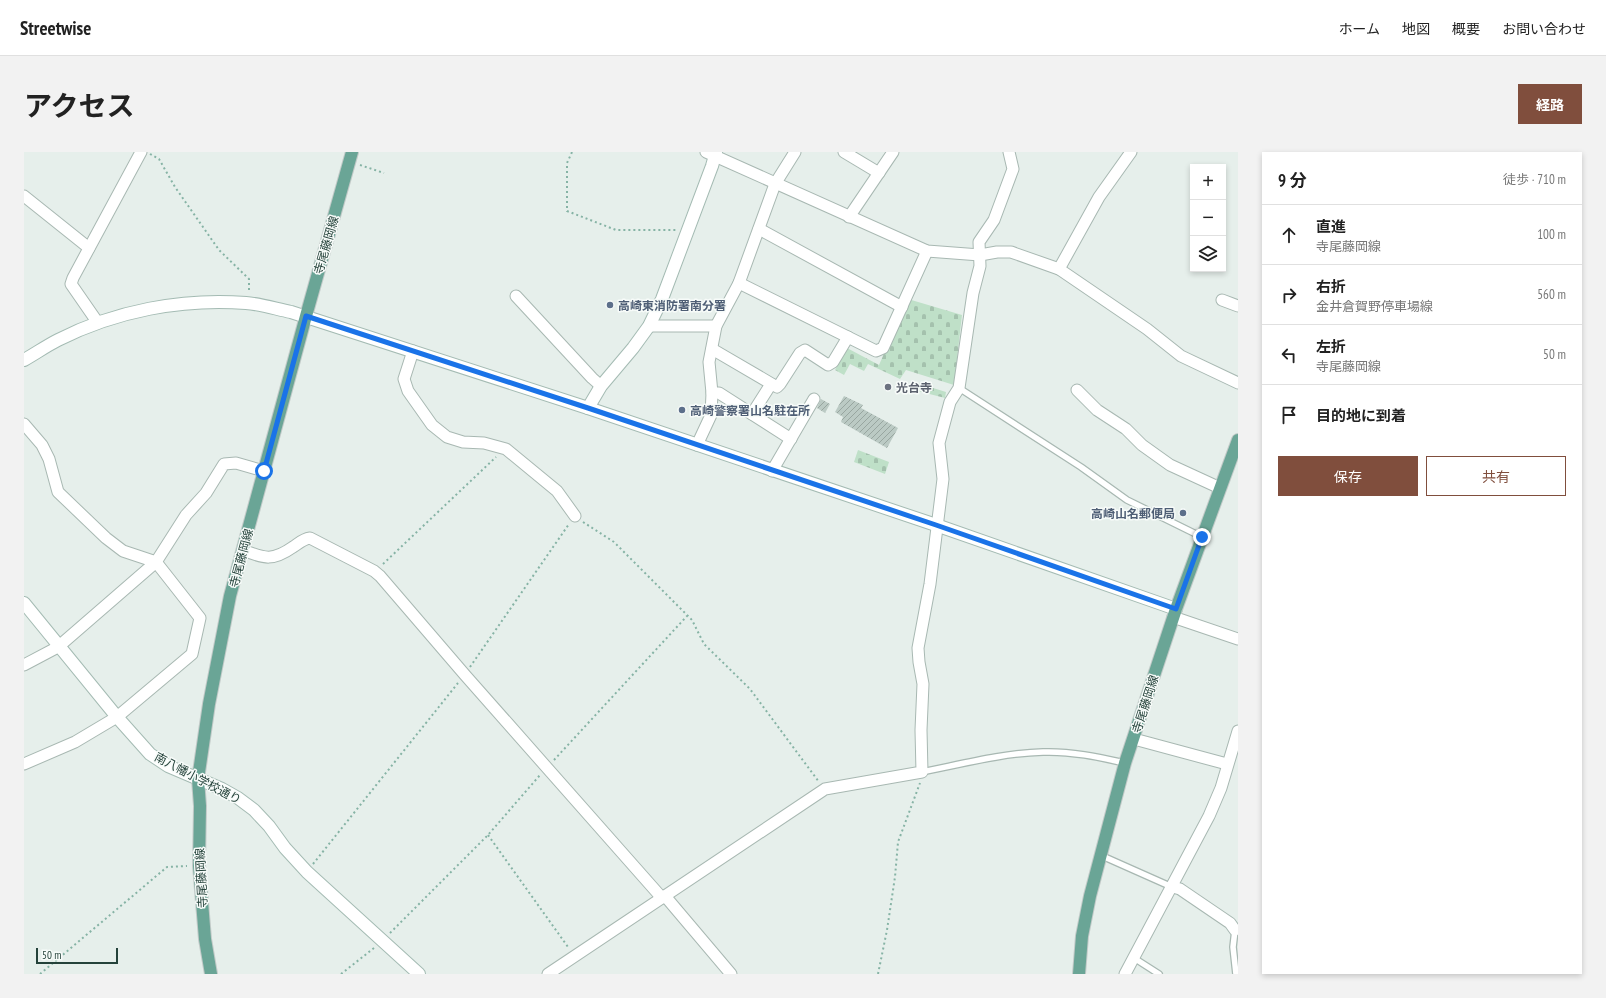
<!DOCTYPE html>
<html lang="ja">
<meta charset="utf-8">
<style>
body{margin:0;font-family:"PT Sans Narrow","Noto Sans JP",sans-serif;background:#f2f2f2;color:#222}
.controls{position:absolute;right:12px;top:12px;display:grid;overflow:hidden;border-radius:0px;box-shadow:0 2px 6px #0003}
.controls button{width:36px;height:36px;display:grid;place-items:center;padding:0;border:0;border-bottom:1px solid #e0e0e0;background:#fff;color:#222;font:20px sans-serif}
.scale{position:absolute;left:12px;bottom:10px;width:82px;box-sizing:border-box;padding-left:4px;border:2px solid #24423a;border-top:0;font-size:11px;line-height:14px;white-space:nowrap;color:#24423a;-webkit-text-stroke:3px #f7fbf9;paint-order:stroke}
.stop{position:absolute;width:12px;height:12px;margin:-9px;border:3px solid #1a73e8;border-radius:50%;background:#fff}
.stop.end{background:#1a73e8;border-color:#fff;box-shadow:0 1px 4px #0008}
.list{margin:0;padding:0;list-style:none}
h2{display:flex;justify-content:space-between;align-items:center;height:52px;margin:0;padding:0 16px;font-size:17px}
h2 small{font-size:13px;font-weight:400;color:#767676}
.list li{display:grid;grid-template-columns:26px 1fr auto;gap:12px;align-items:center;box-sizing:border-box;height:60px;padding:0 16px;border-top:1px solid #e0e0e0}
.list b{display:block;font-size:15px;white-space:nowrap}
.list p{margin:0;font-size:13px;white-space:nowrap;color:#767676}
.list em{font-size:13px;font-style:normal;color:#767676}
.actions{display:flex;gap:8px;padding:12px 16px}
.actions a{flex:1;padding:9px 0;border:1px solid #804e3d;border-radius:0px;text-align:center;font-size:14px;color:#804e3d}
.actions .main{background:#804e3d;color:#fff}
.icon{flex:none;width:22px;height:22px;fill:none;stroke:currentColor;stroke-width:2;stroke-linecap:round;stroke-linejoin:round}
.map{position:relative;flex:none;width:1214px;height:822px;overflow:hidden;border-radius:0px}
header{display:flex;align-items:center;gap:24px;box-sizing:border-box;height:56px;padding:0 20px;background:#fff;border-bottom:1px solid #e0e0e0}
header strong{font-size:19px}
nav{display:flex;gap:22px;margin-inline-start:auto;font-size:14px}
.intro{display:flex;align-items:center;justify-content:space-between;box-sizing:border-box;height:96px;padding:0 24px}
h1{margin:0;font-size:28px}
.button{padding:10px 18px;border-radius:0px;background:#804e3d;color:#fff;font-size:14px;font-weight:700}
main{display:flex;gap:24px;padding:0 24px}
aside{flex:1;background:#fff;border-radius:0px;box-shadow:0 2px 6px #0003}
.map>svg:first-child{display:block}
.cemetery{fill:url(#cemetery-stones)}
.building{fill:url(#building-hatch)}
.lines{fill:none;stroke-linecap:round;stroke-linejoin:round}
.lane-casing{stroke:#a8b8b2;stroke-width:8}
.street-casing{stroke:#a8b8b2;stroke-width:13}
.secondary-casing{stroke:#a4bbb3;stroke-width:14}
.primary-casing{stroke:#c2cac8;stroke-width:14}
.path{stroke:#86b3a5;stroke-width:2;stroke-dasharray:2 3;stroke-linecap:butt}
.lane{stroke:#fff;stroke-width:5.5}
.street{stroke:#fff;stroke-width:11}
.secondary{stroke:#fff;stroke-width:12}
.primary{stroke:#6aa596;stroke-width:12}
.route{stroke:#1a73e8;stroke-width:5}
.service-dot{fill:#5c6f8a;stroke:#f7fbf9;stroke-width:1.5}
.worship-dot{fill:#6b7280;stroke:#f7fbf9;stroke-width:1.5}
.labels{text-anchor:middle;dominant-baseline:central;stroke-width:3;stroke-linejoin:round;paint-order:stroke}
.street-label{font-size:12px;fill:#24423a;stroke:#f7fbf9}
.service-label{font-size:12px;font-weight:bold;fill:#4e5e75;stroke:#f7fbf9;text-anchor:start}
.worship-label{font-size:12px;font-weight:bold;fill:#5b616d;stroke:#f7fbf9;text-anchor:start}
</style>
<header>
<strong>Streetwise</strong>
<nav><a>ホーム</a><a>地図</a><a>概要</a><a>お問い合わせ</a></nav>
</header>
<div class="intro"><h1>アクセス</h1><a class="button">経路</a></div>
<main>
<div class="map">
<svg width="1214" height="822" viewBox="0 0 1214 822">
<defs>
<pattern id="cemetery-stones" width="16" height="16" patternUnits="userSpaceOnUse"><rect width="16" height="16" fill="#bfe0c8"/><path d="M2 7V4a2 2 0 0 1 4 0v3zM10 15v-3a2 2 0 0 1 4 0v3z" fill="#a4c1ad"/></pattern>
<pattern id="building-hatch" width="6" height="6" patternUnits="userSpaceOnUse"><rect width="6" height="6" fill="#bbcac4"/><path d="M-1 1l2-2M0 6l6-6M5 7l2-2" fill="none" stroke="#98a6a0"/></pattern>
</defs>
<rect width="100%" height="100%" fill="#e6efeb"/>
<!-- cemetery -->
<g class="cemetery">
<polygon points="884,147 938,163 930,233 882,218 876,227 844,212 840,219 826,212 820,223 811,218 823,196 855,213"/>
<polygon points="893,231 922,240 921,246 890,238"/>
<polygon points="834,298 865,310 861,322 830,310"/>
</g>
<!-- building -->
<g class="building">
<polygon points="820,244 839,253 837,256 874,276 863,296 817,270 819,265 811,260"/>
<polygon points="797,247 806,252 801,261 793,256"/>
</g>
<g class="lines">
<!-- lane casing -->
<g class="lane-casing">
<g id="lane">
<polyline points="935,236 1057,315 1103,348 1178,385"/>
<path d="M898,620c40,-8 81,-19 121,-20 28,-1 55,5 82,11"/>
<polyline points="1076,703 1148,735"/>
<polyline points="1211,778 1209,795 1212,822"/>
<polyline points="1110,806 1135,822"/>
</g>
</g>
<!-- street casing -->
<g class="street-casing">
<g id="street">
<polyline points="682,0 903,99 956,103 973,100 987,100 1035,117 1123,177 1157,204 1214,231"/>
<polyline points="820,0 855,21"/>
<polyline points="0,44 65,96"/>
<polyline points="825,65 869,0"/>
<polyline points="735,77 878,155"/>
<polyline points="1035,117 1075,45 1107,0"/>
<polyline points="715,131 852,199 859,196 903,99"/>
<polyline points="492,144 568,226 577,234"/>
<polyline points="1198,148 1214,154"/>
<polyline points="74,171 47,132 49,126 117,0"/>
<polyline points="625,174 692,174"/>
<polyline points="688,197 753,235 756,232 776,201 781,198 804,213 809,210 824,185"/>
<polyline points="389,199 380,227 384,239 408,273 423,285 439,290 460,291 482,297 533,339 551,364"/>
<polyline points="1053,238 1073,258 1102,277 1118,293 1146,313 1196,336"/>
<polyline points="688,241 695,241 767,287"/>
<polyline points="728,262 747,232"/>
<polyline points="0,272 18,293 25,307 34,340 82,386 99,399 132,410 176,466 168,502 93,565 51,590 0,612"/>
<polyline points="673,293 687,263 688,241 685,210 692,174 715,131 751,32 771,0"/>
<polyline points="748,319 790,247"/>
<path d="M219,398c22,9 30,11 50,-3 6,-4 10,-8 17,-9l64,33 6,5 85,99 197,223"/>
<polyline points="1149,465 1214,487"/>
<polyline points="0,513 34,495 132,410 162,363 182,341 200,312 212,311 240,319"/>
<polyline points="1110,587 1203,612"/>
<polyline points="1149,735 1156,737 1206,771 1211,778"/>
<polyline points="641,744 707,822"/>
<polyline points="524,822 801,637 898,620 897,578 899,532 895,510 894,496 906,432 919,327 915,291 926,250 935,236 949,141 956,114 955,90 970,68 989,17 985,0"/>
<polyline points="1101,822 1185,664 1197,636 1214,579"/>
</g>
</g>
<!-- secondary casing -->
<g class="secondary-casing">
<g id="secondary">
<path d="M0,208c11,-6 22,-14 34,-20 57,-29 124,-42 188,-37 15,1 30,6 45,9l297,96 348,117 240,84"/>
<polyline points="564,256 577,234 609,196 625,174 638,147 688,14 692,0"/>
<polyline points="0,451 93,565 126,602 144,614 198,637 214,646 230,658 245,674 261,696 283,720 395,822"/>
</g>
</g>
<!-- primary casing -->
<g class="primary-casing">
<g id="primary">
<polyline points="187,822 181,787 175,713 176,654 174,627 185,552 206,444 282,164 328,0"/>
<polyline points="1055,822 1058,784 1066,744 1101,611 1152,457 1214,288"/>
</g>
</g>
<!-- path -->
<g class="path">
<polyline points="548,0 543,11 543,59 592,78 652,78"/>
<polyline points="126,2 135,7 151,35 195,98 225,127 225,140"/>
<polyline points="336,13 360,21"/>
<polyline points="559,370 590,390 668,468 680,492 726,537 795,630"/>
<polyline points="359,412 472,305"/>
<polyline points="446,515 545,372"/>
<polyline points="530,608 663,464"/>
<polyline points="464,683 544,795"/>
<polyline points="289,712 434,531"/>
<polyline points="366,781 464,683 516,623"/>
<polyline points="16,822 143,715 163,714"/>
<polyline points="317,822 350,796"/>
<polyline points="854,822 863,778 871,725 874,690 896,631"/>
</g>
<!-- lane -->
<use href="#lane" class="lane"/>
<!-- street -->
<use href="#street" class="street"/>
<!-- secondary -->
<use href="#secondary" class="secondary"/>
<!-- primary -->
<use href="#primary" class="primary"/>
</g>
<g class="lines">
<!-- route -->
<polyline class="route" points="240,319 282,164 564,256 912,373 1152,457 1178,385"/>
</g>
<!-- markers -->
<g class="service-dot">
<circle cx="586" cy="153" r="4"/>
<circle cx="658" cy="258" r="4"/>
<circle cx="1159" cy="361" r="4"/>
</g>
<circle class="worship-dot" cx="864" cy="235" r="4"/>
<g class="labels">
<!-- street labels -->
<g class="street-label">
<text transform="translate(302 93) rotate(-74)">寺尾藤岡線</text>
<text transform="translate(217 406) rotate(-75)">寺尾藤岡線</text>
<text transform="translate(1121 552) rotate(-72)">寺尾藤岡線</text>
<text transform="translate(174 626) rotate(28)">南八幡小学校通り</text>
<text transform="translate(177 726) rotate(-93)">寺尾藤岡線</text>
</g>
<!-- service labels -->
<g class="service-label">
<text x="594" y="153">高崎東消防署南分署</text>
<text x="666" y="258">高崎警察署山名駐在所</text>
<text x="1151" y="361" text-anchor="end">高崎山名郵便局</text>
</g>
<!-- worship labels -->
<g class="worship-label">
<text x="872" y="235">光台寺</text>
</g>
</g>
</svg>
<div class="controls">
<button>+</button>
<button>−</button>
<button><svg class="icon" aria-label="layers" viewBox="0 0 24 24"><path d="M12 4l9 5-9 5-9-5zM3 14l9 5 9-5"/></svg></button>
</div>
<div class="scale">50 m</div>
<div class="stop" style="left:240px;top:319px"></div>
<div class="stop end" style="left:1178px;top:385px"></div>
</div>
<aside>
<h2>9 分<small>徒歩 · 710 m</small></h2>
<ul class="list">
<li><svg class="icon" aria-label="ahead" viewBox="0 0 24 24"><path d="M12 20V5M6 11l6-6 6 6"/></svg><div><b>直進</b><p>寺尾藤岡線</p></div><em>100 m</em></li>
<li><svg class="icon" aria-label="right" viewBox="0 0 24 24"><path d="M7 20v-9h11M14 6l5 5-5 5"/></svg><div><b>右折</b><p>金井倉賀野停車場線</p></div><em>560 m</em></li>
<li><svg class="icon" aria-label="left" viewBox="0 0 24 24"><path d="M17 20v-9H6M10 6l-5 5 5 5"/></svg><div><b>左折</b><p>寺尾藤岡線</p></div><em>50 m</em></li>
<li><svg class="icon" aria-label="arrive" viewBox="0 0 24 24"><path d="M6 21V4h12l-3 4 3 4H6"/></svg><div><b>目的地に到着</b></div></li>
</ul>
<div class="actions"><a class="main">保存</a><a>共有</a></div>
</aside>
</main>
